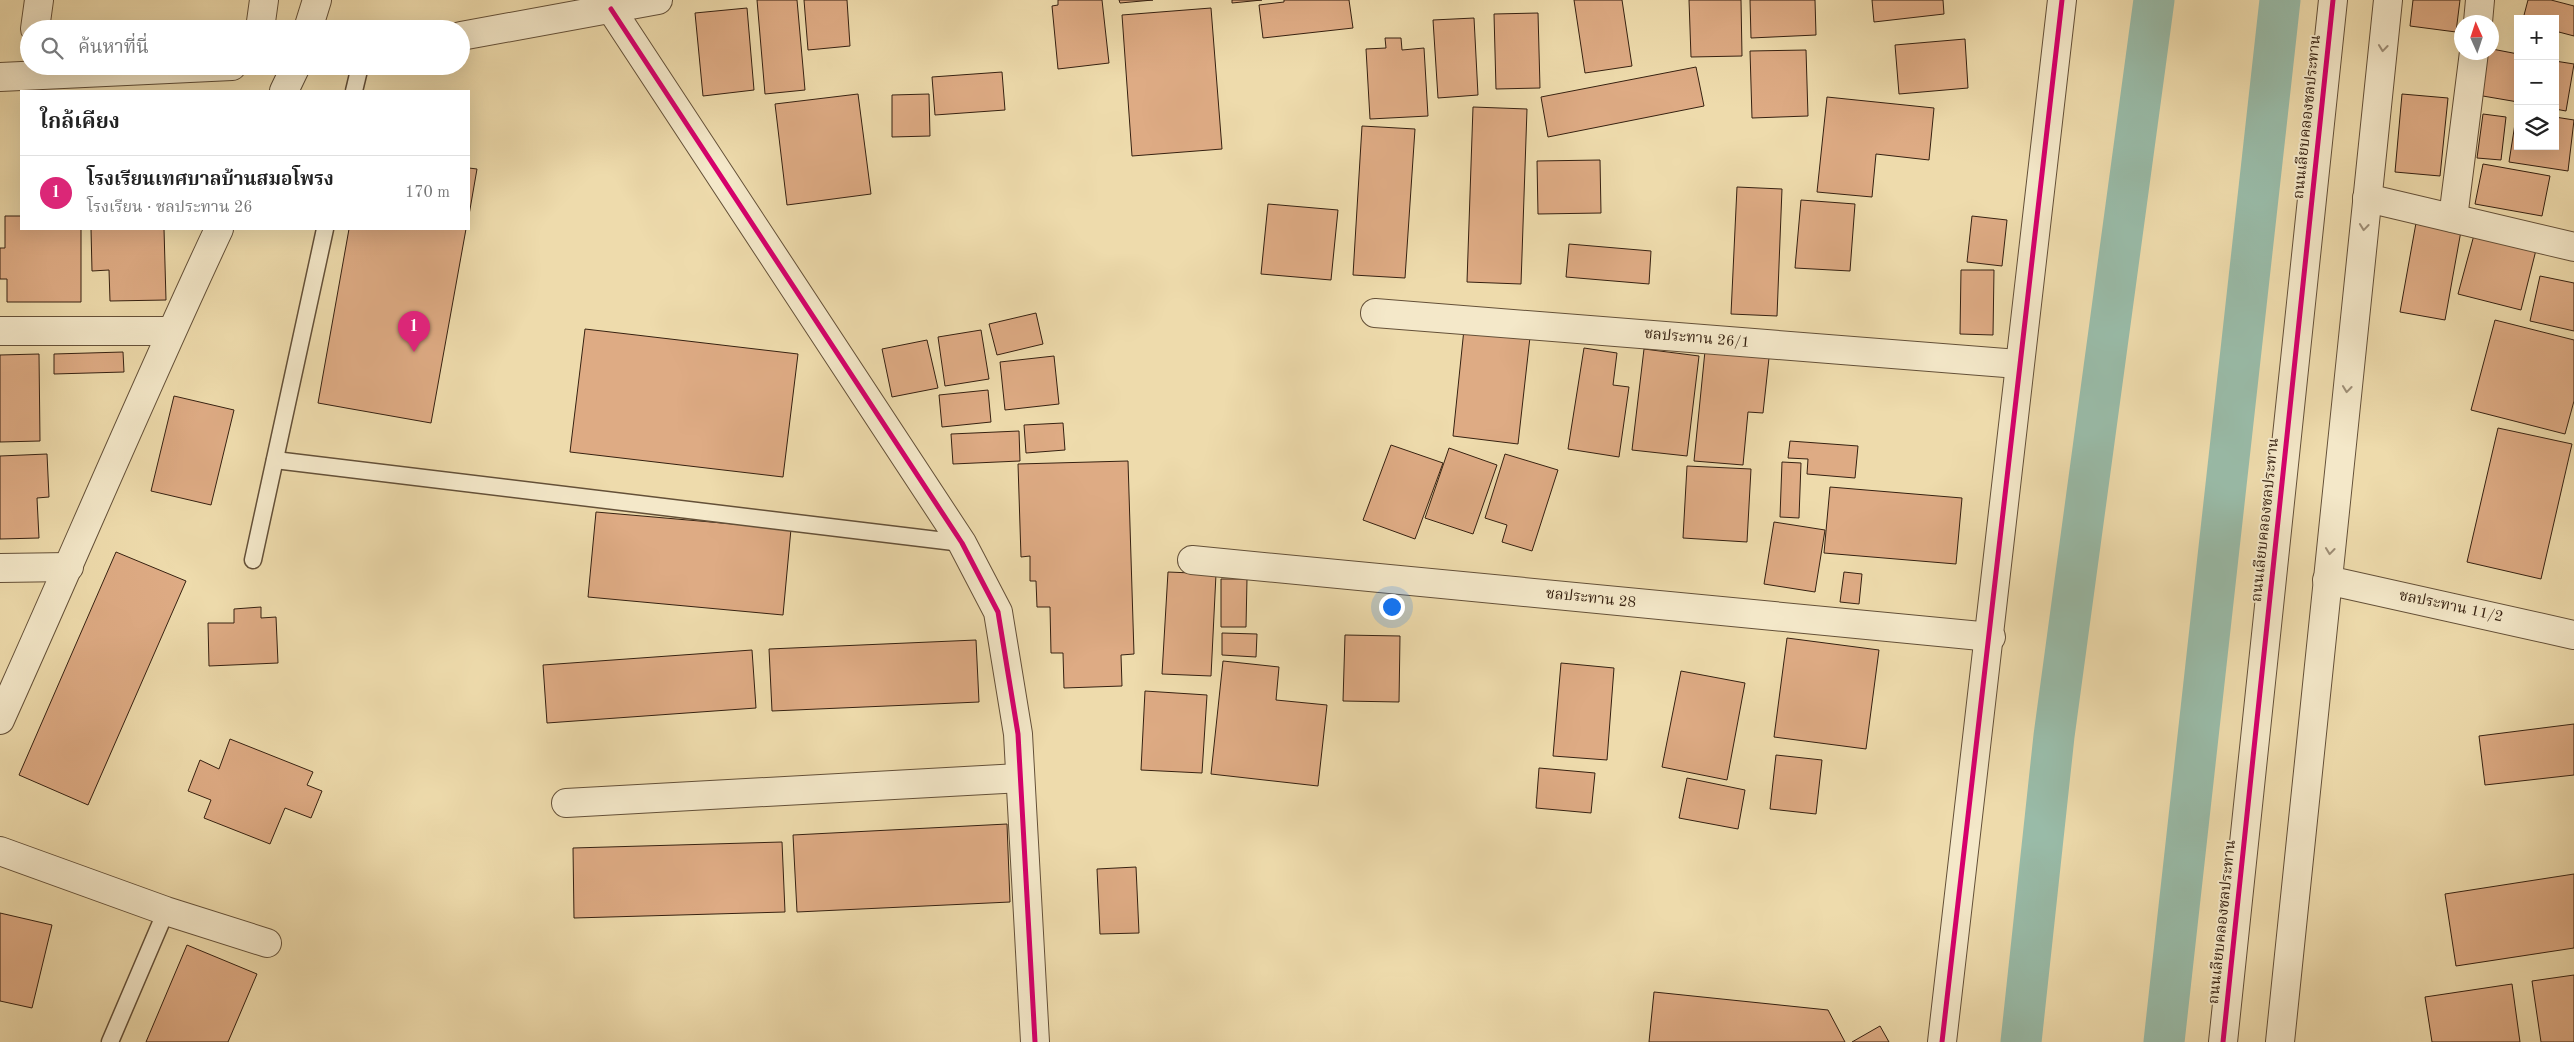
<!DOCTYPE html>
<html lang="th">
<meta charset="utf-8">
<style>
body{margin:0;font-family:"Old Standard TT","Noto Serif Thai",serif;background:#f6f6f6;color:#222}
.controls{position:absolute;right:15px;top:15px;display:grid;overflow:hidden;border-radius:0px;box-shadow:0 5px 20px #0002}
.controls button{width:45px;height:45px;display:grid;place-items:center;padding:0;border:0;border-bottom:1px solid #e0e0e0;background:#fff;color:#222;font:25px sans-serif}
.compass{position:absolute;left:2454px;top:15px;width:45px;height:45px;border-radius:50%;background:#fff;box-shadow:0 5px 20px #0002;rotate:357deg}
.you{position:absolute;left:1391px;top:606px;width:18px;height:18px;margin:-12px;border:4px solid #fff;border-radius:50%;background:#1a73e8;box-shadow:0 0 0 8px #1a73e833}
.badge{display:grid;place-items:center;width:32px;height:32px;border-radius:50%;background:#db2777;color:#fff;font-size:16px;font-weight:700}
.pin{position:absolute;translate:-50% -41px;filter:drop-shadow(0 1px 2px #0008)}
.pin::after{content:'';position:absolute;top:26px;width:18px;height:15px;background:inherit;clip-path:polygon(0 0,100% 0,50% 100%)}
.list{margin:0;padding:0;list-style:none}
h2{display:flex;justify-content:space-between;align-items:center;height:65px;margin:0;padding:0 20px;font-size:21px}
h2 small{font-size:16px;font-weight:400;color:#767676}
.list li{display:grid;grid-template-columns:32px 1fr auto;gap:15px;align-items:center;box-sizing:border-box;height:75px;padding:0 20px;border-top:1px solid #e0e0e0}
.list b{display:block;font-size:19px;white-space:nowrap}
.list p{margin:0;font-size:16px;white-space:nowrap;color:#767676}
.list em{font-size:16px;font-style:normal;color:#767676}
.icon{flex:none;width:28px;height:28px;fill:none;stroke:currentColor;stroke-width:2;stroke-linecap:round;stroke-linejoin:round}
.map{position:relative;flex:none;width:2574px;height:1042px;overflow:hidden}
.search{position:absolute;background:#fff;box-shadow:0 5px 20px #0002;left:20px;top:20px;width:450px;height:55px;display:flex;align-items:center;gap:12px;box-sizing:border-box;padding:0 18px;border-radius:28px;color:#767676;font-size:19px}
.panel{position:absolute;background:#fff;box-shadow:0 5px 20px #0002;left:20px;top:90px;width:450px;height:140px;border-radius:0px}
.map>svg:first-child{display:block}
.lines{fill:none;stroke-linecap:round;stroke-linejoin:round}
.canal{stroke:#99bba8;stroke-width:41}
.building{fill:#deab84;stroke:#362111}
.service-casing{stroke:#645038;stroke-width:19}
.minor-casing{stroke:#645038;stroke-width:30}
.tertiary-casing{stroke:#645038;stroke-width:30}
.service{stroke:#f4e8c9;stroke-width:16}
.minor{stroke:#f4e8c9;stroke-width:28}
.tertiary{stroke:#f4e8c9;stroke-width:28}
.cycleway-casing{stroke:#f4e8c9;stroke-width:8}
.cycleway{stroke:#d6006c;stroke-width:5}
.oneway{stroke:#9e8e76}
.labels{text-anchor:middle;dominant-baseline:central;stroke-width:4;stroke-linejoin:round;paint-order:stroke}
.street-label{font-size:15px;fill:#362111;stroke:#f4e8c9}
</style>
<div class="map">
<svg width="2574" height="1042" viewBox="0 0 2574 1042">
<rect width="100%" height="100%" fill="#eedbac"/>
<filter id="stains"><feTurbulence type="fractalNoise" baseFrequency=".004" numOctaves="4"/><feColorMatrix values="0 0 0 0 .2 0 0 0 0 .09 0 0 0 0 .02 0 0 0 .5 -.17"/></filter>
<radialGradient id="worn" r=".72"><stop offset=".6" stop-color="#630" stop-opacity="0"/><stop offset="1" stop-color="#630" stop-opacity=".3"/></radialGradient>
<g class="lines">
<!-- canal -->
<g class="canal">
<polyline points="2021,1042 2054,736 2154,0"/>
<polyline points="2164,1042 2280,0"/>
</g>
</g>
<!-- building -->
<g class="building">
<polygon points="757,0 797,0 805,90 765,94"/>
<polygon points="804,0 847,0 850,46 808,50"/>
<polygon points="1058,0 1102,0 1109,63 1058,69 1052,6 1058,5"/>
<polygon points="1119,0 1153,0 1120,3"/>
<polygon points="1232,0 1262,0 1232,3"/>
<polygon points="1284,0 1349,0 1353,28 1263,38 1259,5 1284,2"/>
<polygon points="1574,0 1622,0 1632,66 1585,73"/>
<polygon points="1689,0 1741,0 1742,56 1691,57"/>
<polygon points="1750,0 1815,0 1816,35 1751,38"/>
<polygon points="1872,0 1943,0 1944,14 1874,22"/>
<polygon points="2413,0 2460,0 2456,32 2410,26"/>
<polygon points="2528,0 2551,0 2574,6 2574,36 2555,31 2555,19 2523,19"/>
<polygon points="747,8 754,90 703,96 695,13"/>
<polygon points="1211,8 1222,149 1132,156 1122,15"/>
<polygon points="1538,13 1540,88 1496,89 1494,14"/>
<polygon points="1474,18 1478,95 1438,98 1433,20"/>
<polygon points="1385,38 1401,38 1402,50 1424,48 1428,116 1370,119 1366,49 1386,48"/>
<polygon points="1965,39 1968,88 1899,94 1895,45"/>
<polygon points="2492,49 2518,54 2518,102 2477,95 2485,52 2492,52"/>
<polygon points="1806,50 1808,116 1752,118 1750,51"/>
<polygon points="2555,61 2574,64 2566,111 2555,109"/>
<polygon points="1696,67 1704,106 1548,137 1541,97"/>
<polygon points="1002,72 1005,110 935,115 932,77"/>
<polygon points="858,94 871,194 787,205 775,104"/>
<polygon points="929,94 930,136 892,137 892,95"/>
<polygon points="2402,94 2448,98 2440,176 2395,172"/>
<polygon points="1827,97 1934,108 1929,160 1876,154 1872,197 1817,192"/>
<polygon points="1473,107 1527,109 1521,284 1467,282"/>
<polygon points="2517,111 2518,146 2555,146 2555,117 2574,120 2568,171 2509,162"/>
<polygon points="2483,114 2506,117 2501,160 2477,158"/>
<polygon points="1362,126 1415,129 1405,278 1353,275"/>
<polygon points="1600,160 1601,213 1538,214 1537,161"/>
<polygon points="2483,164 2550,176 2542,216 2475,204"/>
<polygon points="469,168 477,169 469,215"/>
<polygon points="1737,187 1782,189 1777,316 1731,314"/>
<polygon points="1801,200 1855,204 1850,271 1795,268"/>
<polygon points="1268,204 1338,210 1331,280 1261,274"/>
<polygon points="5,216 21,216 21,229 81,229 81,302 7,302 7,279 0,279 0,248 5,248"/>
<polygon points="1972,216 2007,220 2002,266 1967,262"/>
<polygon points="2416,223 2461,231 2445,320 2400,312"/>
<polygon points="91,229 164,229 166,300 110,301 109,270 92,271"/>
<polygon points="349,229 466,229 431,423 318,403"/>
<polygon points="2474,235 2536,250 2521,310 2458,294"/>
<polygon points="1569,244 1651,251 1649,284 1566,277"/>
<polygon points="1961,270 1994,270 1993,335 1960,334"/>
<polygon points="2540,276 2574,283 2574,331 2530,321"/>
<polygon points="1036,313 1043,344 997,355 989,324"/>
<polygon points="2495,320 2574,340 2574,401 2565,434 2471,410"/>
<polygon points="585,329 798,354 783,477 570,452"/>
<polygon points="1464,329 1530,337 1518,444 1453,436"/>
<polygon points="981,330 989,379 945,386 938,337"/>
<polygon points="927,340 938,388 892,397 882,349"/>
<polygon points="1584,348 1617,353 1613,385 1629,387 1619,457 1568,449"/>
<polygon points="1644,349 1699,356 1687,456 1632,450"/>
<polygon points="1705,351 1769,358 1763,413 1748,412 1743,465 1694,461"/>
<polygon points="123,352 124,372 54,374 54,354"/>
<polygon points="39,354 40,441 0,442 0,355"/>
<polygon points="1054,356 1059,404 1005,410 1000,362"/>
<polygon points="988,390 991,422 942,427 939,395"/>
<polygon points="174,396 234,410 211,505 151,491"/>
<polygon points="1063,423 1065,450 1026,453 1024,425"/>
<polygon points="2498,428 2572,444 2541,579 2467,562"/>
<polygon points="1019,431 1020,461 953,464 951,434"/>
<polygon points="1790,441 1858,446 1855,478 1807,474 1808,459 1788,458"/>
<polygon points="1391,445 1443,463 1415,539 1363,520"/>
<polygon points="1449,448 1497,465 1473,534 1425,518"/>
<polygon points="47,454 49,497 37,498 39,538 0,539 0,456"/>
<polygon points="1505,454 1558,470 1532,551 1502,542 1507,525 1485,518"/>
<polygon points="1128,461 1134,654 1121,655 1122,686 1064,688 1063,653 1051,653 1050,607 1037,607 1036,581 1030,581 1030,556 1021,557 1018,464"/>
<polygon points="1782,462 1801,463 1799,518 1780,517"/>
<polygon points="1687,466 1751,469 1747,542 1683,538"/>
<polygon points="1830,487 1962,498 1956,564 1824,553"/>
<polygon points="596,512 791,529 783,615 588,597"/>
<polygon points="1774,522 1825,530 1815,592 1764,584"/>
<polygon points="116,552 186,581 88,805 19,775"/>
<polygon points="1168,572 1216,574 1211,676 1162,674"/>
<polygon points="1844,572 1862,574 1859,604 1840,602"/>
<polygon points="1221,579 1247,579 1246,627 1221,627"/>
<polygon points="261,607 261,618 276,617 278,663 209,666 208,623 234,623 234,609"/>
<polygon points="1222,633 1257,634 1256,657 1222,655"/>
<polygon points="1345,635 1400,636 1399,702 1343,701"/>
<polygon points="1787,638 1879,650 1866,749 1774,737"/>
<polygon points="976,640 979,702 772,711 769,649"/>
<polygon points="752,650 756,708 547,723 543,665"/>
<polygon points="1223,661 1279,667 1276,700 1327,705 1318,786 1211,774"/>
<polygon points="1561,663 1614,668 1607,760 1553,756"/>
<polygon points="1681,671 1745,683 1727,780 1662,767"/>
<polygon points="1145,691 1207,695 1202,773 1141,770"/>
<polygon points="2574,724 2574,775 2485,785 2479,736"/>
<polygon points="230,739 313,772 307,785 322,791 311,818 285,808 270,844 204,818 211,800 188,791 200,760 219,769"/>
<polygon points="1776,755 1822,760 1816,814 1770,809"/>
<polygon points="1539,768 1595,773 1591,813 1536,808"/>
<polygon points="1687,778 1745,790 1738,829 1679,818"/>
<polygon points="1007,824 1010,902 797,912 793,835"/>
<polygon points="782,842 785,912 574,918 573,848"/>
<polygon points="1136,867 1139,933 1100,934 1097,869"/>
<polygon points="2574,874 2574,948 2456,966 2445,894"/>
<polygon points="0,913 52,925 32,1008 0,1001"/>
<polygon points="187,945 257,974 228,1042 146,1042"/>
<polygon points="2574,975 2574,1042 2541,1042 2532,981"/>
<polygon points="2512,984 2520,1042 2432,1042 2425,997"/>
<polygon points="1654,992 1828,1010 1845,1042 1649,1042"/>
<polygon points="1880,1026 1889,1042 1852,1042"/>
</g>
<g class="lines">
<!-- service casing -->
<g class="service-casing">
<g id="service">
<polyline points="354,91 360,66"/>
<polyline points="275,460 962,543"/>
<polyline points="253,560 325,229"/>
<polyline points="110,1042 166,911"/>
</g>
</g>
<!-- minor casing -->
<g class="minor-casing">
<g id="minor">
<polyline points="611,9 962,543 998,612 1018,734 1035,1042"/>
<polyline points="2478,22 2480,0"/>
<polyline points="35,29 39,0"/>
<polyline points="260,29 264,0"/>
<polyline points="308,29 317,0"/>
<polyline points="461,36 658,0"/>
<polyline points="0,77 232,66"/>
<polyline points="284,91 296,66"/>
<polyline points="2367,198 2574,247"/>
<polyline points="2453,218 2474,52"/>
<polyline points="1375,313 2018,364"/>
<polyline points="0,331 171,331"/>
<polyline points="1192,560 1991,637"/>
<polyline points="0,568 69,567"/>
<polyline points="2327,580 2574,635"/>
<path d="M0,720c74,-164 143,-329 219,-491"/>
<polyline points="566,803 1020,778"/>
<polyline points="0,851 166,911 267,943"/>
<path d="M1942,1042c42,-347 78,-695 120,-1042"/>
</g>
</g>
<!-- tertiary casing -->
<g class="tertiary-casing">
<g id="tertiary">
<polyline points="2223,1042 2333,0"/>
<polyline points="2280,1042 2388,0"/>
</g>
</g>
<!-- service -->
<use href="#service" class="service"/>
<!-- minor -->
<use href="#minor" class="minor"/>
<!-- tertiary -->
<use href="#tertiary" class="tertiary"/>
<!-- cycleway casing -->
<g class="cycleway-casing">
<g id="cycleway">
<polyline points="611,9 962,543 998,612 1018,734 1035,1042"/>
<path d="M1942,1042c42,-347 78,-695 120,-1042"/>
<polyline points="2223,1042 2333,0"/>
</g>
</g>
<!-- cycleway -->
<use href="#cycleway" class="cycleway"/>
</g>
<!-- one-way arrows -->
<defs><path id="oneway-chevron" d="M-2-3.5L2.5 0L-2 3.5" fill="none" stroke-width="1.6" stroke-linecap="round" stroke-linejoin="round" transform="scale(1.25)"/></defs>
<g class="oneway">
<use href="#oneway-chevron" transform="translate(2383 48) rotate(96)"/>
<use href="#oneway-chevron" transform="translate(2364 227) rotate(96)"/>
<use href="#oneway-chevron" transform="translate(2347 389) rotate(96)"/>
<use href="#oneway-chevron" transform="translate(2330 551) rotate(96)"/>
</g>
<g class="labels">
<!-- street labels -->
<g class="street-label">
<text transform="translate(2308 117) rotate(-84)">ถนนเลียบคลองชลประทาน</text>
<text transform="translate(1697 339) rotate(5)">ชลประทาน 26/1</text>
<text transform="translate(2266 520) rotate(-84)">ถนนเลียบคลองชลประทาน</text>
<text transform="translate(1591 599) rotate(6)">ชลประทาน 28</text>
<text transform="translate(2451 607) rotate(12)">ชลประทาน 11/2</text>
<text transform="translate(2223 922) rotate(-84)">ถนนเลียบคลองชลประทาน</text>
</g>
</g>
<rect width="100%" height="100%" filter="url(#stains)"/>
<rect width="100%" height="100%" fill="url(#worn)"/>
</svg>
<div class="controls">
<button>+</button>
<button>−</button>
<button><svg class="icon" aria-label="layers" viewBox="0 0 24 24"><path d="M12 4l9 5-9 5-9-5zM3 14l9 5 9-5"/></svg></button>
</div>
<svg class="compass" viewBox="-18 -18 36 36"><path d="M0-13l5 13h-10z" fill="#e53935"/><path d="M0 13l5-13h-10z" fill="#767676"/></svg>
<div class="you"></div>
<div class="pin badge" style="left:414px;top:352px">1</div>
<div class="search"><svg class="icon" aria-label="search" viewBox="0 0 24 24"><circle cx="10" cy="10" r="6"/><path d="M15 15l6 6"/></svg>ค้นหาที่นี่</div>
<section class="panel">
<h2>ใกล้เคียง<small></small></h2>
<ul class="list">
<li><span class="badge">1</span><div><b>โรงเรียนเทศบาลบ้านสมอโพรง</b><p>โรงเรียน · ชลประทาน 26</p></div><em>170 m</em></li>
</ul>
</section>
</div>
